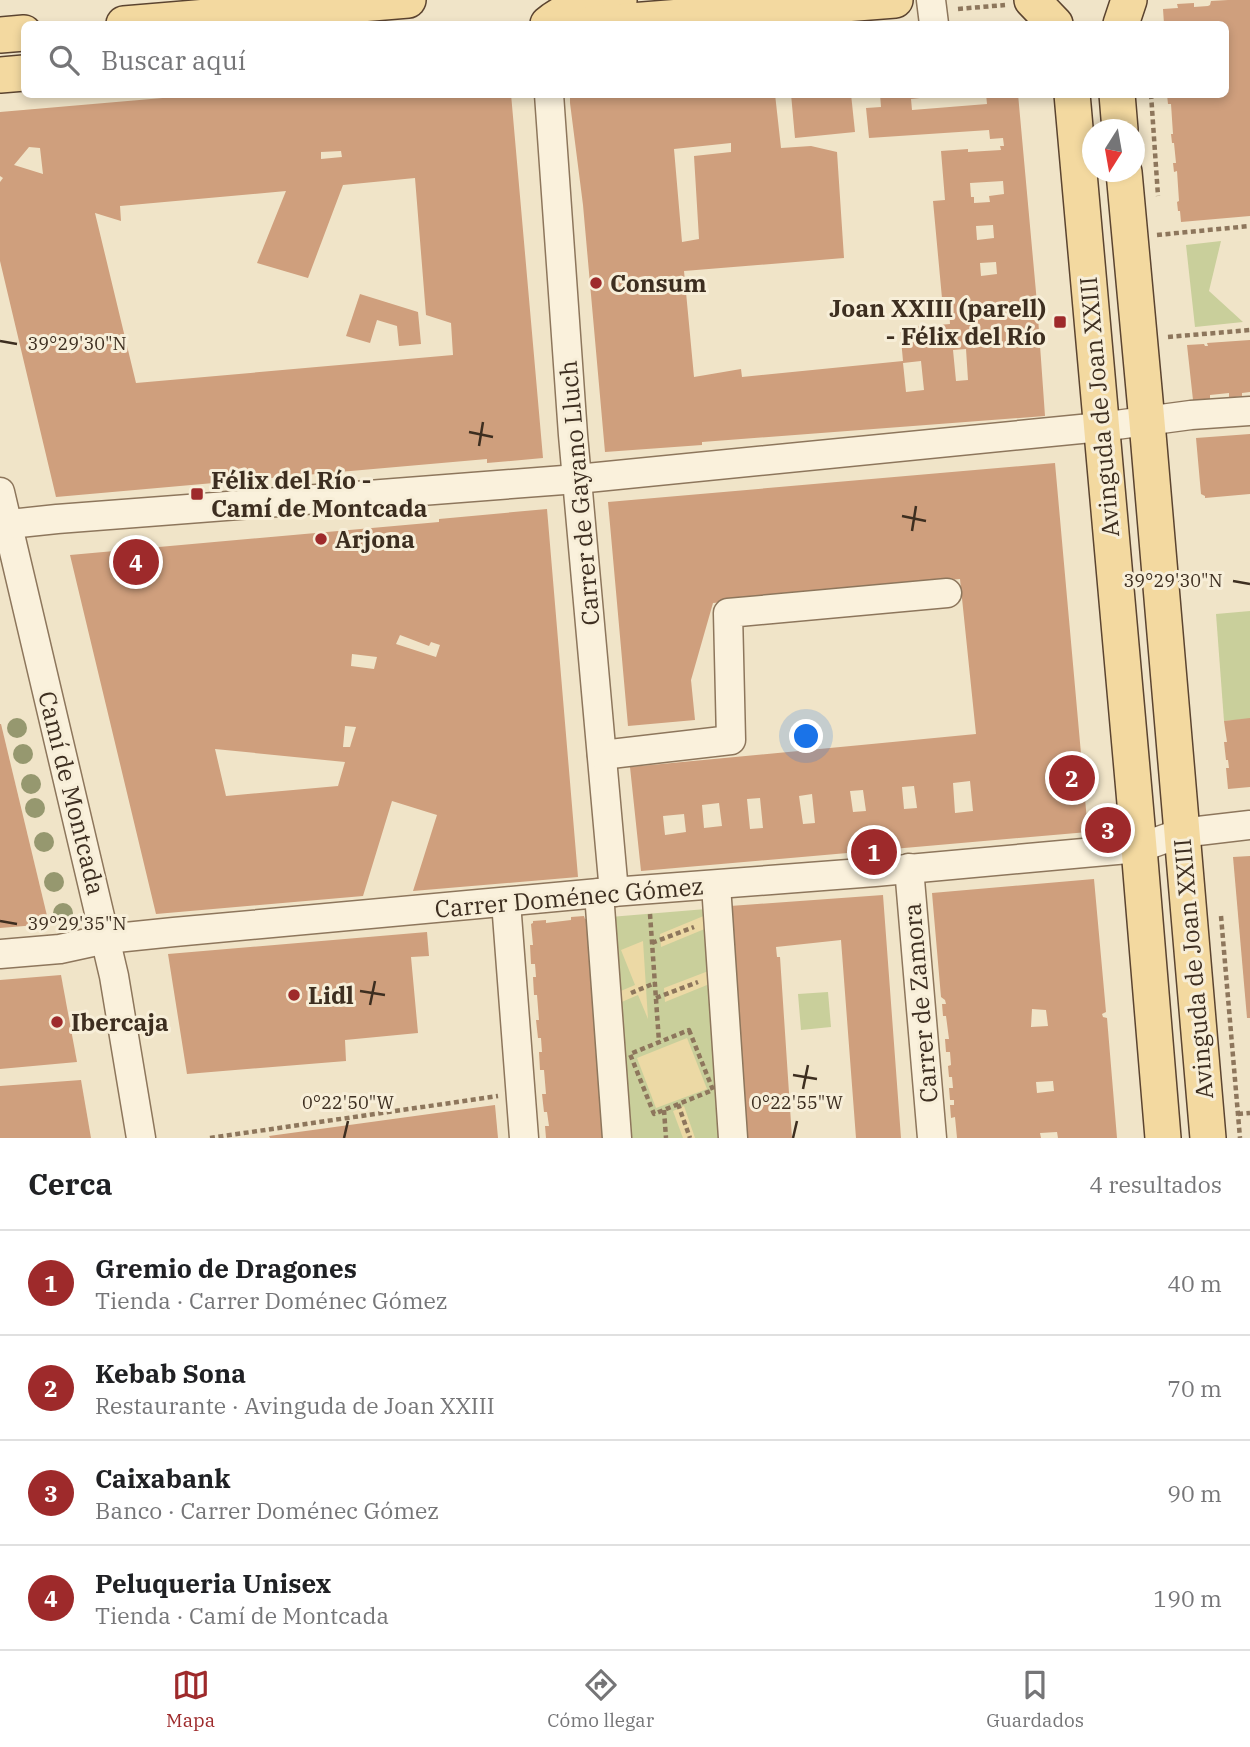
<!DOCTYPE html>
<html lang="es">
<meta charset="utf-8">
<style>
body{margin:0;font-family:"IBM Plex Serif",serif;background:#f6f6f6;color:#202124}
.compass{position:absolute;left:1082px;top:119px;width:63px;height:63px;border-radius:50%;background:#fff;box-shadow:0 4px 10px #0003;rotate:191deg}
.you{position:absolute;left:807px;top:737px;width:24px;height:24px;margin:-18px;border:5px solid #fff;border-radius:50%;background:#1a73e8;box-shadow:0 0 0 10px #1a73e833}
.badge{display:grid;place-items:center;width:46px;height:46px;border-radius:50%;background:#9e2a2b;color:#fff;font-size:23px;font-weight:700}
.pin{position:absolute;translate:-50% -50%;border:4px solid #fff;box-shadow:0 2px 7px #0006}
.list{margin:0;padding:0;list-style:none}
h2{display:flex;justify-content:space-between;align-items:center;height:91px;margin:0;padding:0 28px;font-size:30px}
h2 small{font-size:23px;font-weight:400;color:#757577}
.list li{display:grid;grid-template-columns:46px 1fr auto;gap:21px;align-items:center;box-sizing:border-box;height:105px;padding:0 28px;border-top:2px solid #e0e0e0}
.list b{display:block;font-size:26px;white-space:nowrap}
.list p{margin:0;font-size:23px;white-space:nowrap;color:#757577}
.list em{font-size:23px;font-style:normal;color:#757577}
.icon{flex:none;width:38px;height:38px;fill:none;stroke:currentColor;stroke-width:2;stroke-linecap:round;stroke-linejoin:round}
.map{position:relative;flex:none;width:1250px;height:1138px;overflow:hidden}
.search{position:absolute;background:#fff;box-shadow:0 4px 10px #0003;left:21px;right:21px;top:21px;height:77px;display:flex;align-items:center;gap:18px;box-sizing:border-box;padding:0 24px;border-radius:10px;color:#757577;font-size:26px}
.sheet{height:511px;background:#fff}
nav{display:flex;justify-content:space-around;align-items:center;box-sizing:border-box;height:98px;border-top:2px solid #e0e0e0;background:#fff;font-size:19px;color:#757577}
nav a{display:grid;justify-items:center;gap:4px}
nav .on{color:#9e2a2b}
.map>svg:first-child{display:block}
.green{fill:#c9cf9b}
.sand{fill:#ecd9a5}
.building{fill:#cf9f7d;fill-rule:evenodd}
.lines{fill:none;stroke-linecap:round;stroke-linejoin:round}
.minor-casing{stroke:#8d765c;stroke-width:31}
.major-casing{stroke:#5b4430;stroke-width:38}
.path{stroke:#8d765c;stroke-width:4.5;stroke-dasharray:5 3.5;stroke-linecap:butt}
.minor{stroke:#faf1dc;stroke-width:28}
.major{stroke:#f3d9a0;stroke-width:35}
.tree{fill:#96986f}
.ticks{fill:none;stroke:#3d2e20;stroke-width:2.5}
.poi-dot{fill:#9e2a2b;stroke:#f7eed8;stroke-width:2.5}
.labels{text-anchor:middle;dominant-baseline:central;stroke-width:6;stroke-linejoin:round;paint-order:stroke}
.poi-label{font-size:24px;font-weight:bold;fill:#3d2e20;stroke:#f7eed8;text-anchor:start}
.street-label{font-size:24px;fill:#3d2e20;stroke:#f7eed8}
.ticks-label{font-size:18px;text-anchor:middle;fill:#3d2e20;stroke:#f7eed8;stroke-width:6;stroke-linejoin:round;paint-order:stroke}
</style>
<div class="map">
<svg width="1250" height="1138" viewBox="0 0 1250 1138">
<rect width="100%" height="100%" fill="#f0e4c8"/>
<!-- green -->
<g class="green">
<polygon points="1221,241 1209,291 1243,322 1195,327 1186,245"/>
<polygon points="1250,611 1250,719 1224,721 1216,614"/>
<polygon points="706,909 726,1138 628,1138 610,917"/>
<polygon points="828,992 831,1027 801,1030 798,994"/>
</g>
<!-- sand -->
<g class="sand">
<polygon points="706,915 707,928 661,947 660,934"/>
<polygon points="643,941 648,1019 638,995 617,1004 616,993 635,985 621,950"/>
<polygon points="711,970 712,983 665,1002 664,988"/>
<polygon points="687,1038 707,1089 656,1108 637,1058"/>
<polygon points="684,1106 695,1138 683,1138 673,1111"/>
</g>
<!-- building -->
<g class="building">
<polygon points="1228,0 1250,0 1250,216 1181,222 1180,211 1178,211 1177,202 1179,201 1177,171 1174,172 1173,163 1176,163 1174,143 1172,143 1171,134 1173,134 1171,104 1168,104 1167,95 1226,94 1226,24 1164,24 1163,9 1178,8 1177,4 1194,3 1194,7 1208,6 1210,5 1211,1"/>
<path d="M209,94h302l32,364 -56,5v-4l-431,38 -56,-236v-79l3,-4 -3,-2v-64zM29,147l11,1 3,26 -29,-9zM341,151l1,6 -21,2v-7zM415,178l11,137 25,8 2,32 -317,28 -41,-170 26,8 -1,-15 166,-15 -29,72 51,15 35,-93z"/>
<path d="M570,94h205l6,54 30,-2 26,6 7,106 -160,13 10,106 47,-8 1,8 161,-16 -3,-33 50,-4 -1,-16 -6,1 -10,-108 12,-1 -4,-49 27,-2v3l33,-2 -1,-4h4l-1,-8 -13,1 -1,-9 -120,8 -3,-30 15,-1 -1,-13h58v2l-27,3 1,11 75,-6 -1,-10h32l19,209 8,113 -343,26v3l-97,7 -22,-247 -13,-102zM731,143v9l-37,4 5,83 -17,3 -8,-93zM1003,181l1,13 -15,2 1,6 -16,1v-6h-3l-1,-14zM993,225l1,13 -17,2 -1,-14zM996,262l1,12 -16,2 -1,-13zM966,349l2,31 -12,1 -3,-31zM921,361l3,29 -18,2 -3,-29z"/>
<polygon points="791,94 851,94 855,132 795,138"/>
<polygon points="360,294 418,312 421,344 399,346 397,326 377,320 370,343 346,336"/>
<polygon points="1250,340 1250,392 1242,393 1242,396 1229,398 1229,393 1210,395 1210,399 1193,400 1187,345 1204,344 1205,346 1208,346 1207,343"/>
<polygon points="1250,434 1250,494 1205,498 1205,496 1201,494 1196,438"/>
<path d="M1055,463l33,369 -447,39 -11,-104 346,-33 -16,-155 -247,24 -22,77 4,40 -67,6 -20,-224zM970,781l3,30 -18,2 -2,-30zM914,786l3,22 -13,1 -2,-22zM863,790l3,21 -13,1 -3,-21zM812,794l3,29 -12,1 -4,-28zM760,798l3,30 -13,1 -3,-30zM719,803l3,23 -18,2 -2,-23zM684,814l2,18 -21,3 -2,-19z"/>
<path d="M547,509l31,368 -165,14 24,-76 -45,-14 -29,95 -207,18 -86,-359 369,-33v-3zM400,635l29,11 2,-4 9,3 -4,12 -40,-13zM352,654l25,3 -3,12 -23,-3zM345,726l11,1 -6,20h-7zM215,749l130,13 -7,24 -112,10z"/>
<polygon points="1250,718 1250,787 1228,789 1226,768 1229,768 1228,760 1226,760 1224,742 1227,742 1224,721"/>
<polygon points="0,724 1,724 49,924 0,928"/>
<polygon points="1250,856 1250,1018 1247,1018 1233,857"/>
<path d="M1094,879l12,133 -4,2 1,3 4,1 10,120h-59l-1,-6 -17,1 1,5h-84l-2,-21 -4,1 -1,-13h4v-5h-4l-1,-12h4l-1,-11h-3l-1,-11 3,-1 -1,-13h-4l-1,-13h4l-3,-23h-3l-1,-12h4l-1,-4 -4,-3 -9,-104zM1032,1009l14,1 2,16 -17,1zM1053,1081l1,10 -17,2 -1,-11z"/>
<polygon points="883,895 901,1138 856,1138 841,940 776,947 777,957 780,957 792,1138 746,1138 730,906"/>
<polygon points="584,916 585,919 586,919 588,935 591,935 592,953 589,953 605,1138 546,1138 545,1126 549,1126 547,1112 544,1112 542,1094 546,1094 544,1070 540,1070 539,1052 542,1052 541,1038 538,1038 536,1020 539,1020 537,995 534,995 533,977 536,977 535,964 531,964 530,945 533,945 531,924 533,923 533,921 546,920 546,923 571,920 571,917"/>
<polygon points="427,932 429,956 411,957 418,1033 345,1040 346,1061 187,1074 168,954"/>
<polygon points="61,975 77,1062 0,1069 0,980"/>
<polygon points="81,1080 91,1138 0,1138 0,1086"/>
<polygon points="495,1105 498,1138 270,1138 269,1136"/>
</g>
<g class="lines">
<!-- minor casing -->
<g class="minor-casing">
<g id="minor">
<polyline points="931,0 934,24"/>
<polyline points="549,94 573,435 614,892"/>
<polyline points="0,492 114,976 141,1138"/>
<polyline points="0,525 57,519 577,479 1101,427 1191,415 1250,411"/>
<polyline points="602,755 731,740 728,613 947,593"/>
<polyline points="909,868 932,1138"/>
<polyline points="716,885 733,1138"/>
<polyline points="599,893 617,1138"/>
<polyline points="506,902 524,1138"/>
<polyline points="0,954 60,949 106,939 174,932 599,893 875,872 1139,848 1181,833 1250,825"/>
</g>
</g>
<!-- major casing -->
<g class="major-casing">
<g id="major">
<polyline points="1032,0 1055,24"/>
<polyline points="124,24 408,0"/>
<path d="M548,24c21,-18 44,-20 71,-23"/>
<polyline points="592,24 895,0"/>
<polyline points="1121,24 1129,0"/>
<polyline points="0,35 24,33"/>
<polyline points="0,75 24,73"/>
<polyline points="1072,94 1139,848 1163,1138"/>
<polyline points="1117,94 1120,130"/>
<polyline points="1124,172 1147,422 1208,1138"/>
</g>
</g>
<!-- path -->
<g class="path">
<polyline points="958,9 1005,5"/>
<polyline points="1151,94 1158,196"/>
<polyline points="1157,235 1250,226"/>
<polyline points="1168,337 1250,330"/>
<polyline points="650,914 659,1042"/>
<polyline points="1221,916 1240,1138"/>
<polyline points="652,943 694,927"/>
<polyline points="631,993 655,983"/>
<polyline points="656,998 698,982"/>
<polygon points="689,1030 713,1090 654,1114 630,1054"/>
<polyline points="678,1104 690,1138"/>
<polyline points="664,1110 666,1138"/>
<polyline points="1238,1114 1250,1113"/>
<polyline points="210,1138 498,1096"/>
</g>
<!-- minor -->
<use href="#minor" class="minor"/>
<!-- major -->
<use href="#major" class="major"/>
</g>
<!-- trees -->
<g class="tree">
<circle cx="17" cy="728" r="10"/>
<circle cx="23" cy="754" r="10"/>
<circle cx="31" cy="784" r="10"/>
<circle cx="35" cy="808" r="10"/>
<circle cx="44" cy="842" r="10"/>
<circle cx="54" cy="882" r="10"/>
<circle cx="63" cy="913" r="10"/>
</g>
<!-- ticks -->
<path class="ticks" d="M0,341l17,3M469,432l24,5M479,446l4,-24M902,516l24,5M912,531l4,-25M1233,581l17,3M0,921l17,3M360,991l25,4M370,1005l5,-24M793,1075l24,4M803,1089l5,-24M344,1138l4,-17M793,1138l4,-17"/>
<!-- markers -->
<g class="poi-dot">
<circle cx="596" cy="283" r="7"/>
<rect x="1053" y="315" width="14" height="14" rx="3.5"/>
<rect x="190" y="487" width="14" height="14" rx="3.5"/>
<circle cx="321" cy="539" r="7"/>
<circle cx="294" cy="995" r="7"/>
<circle cx="57" cy="1022" r="7"/>
</g>
<g class="labels">
<!-- poi labels -->
<g class="poi-label">
<text x="610" y="283">Consum</text>
<text x="1046" y="308" text-anchor="end">Joan XXIII (parell)<tspan x="1046" dy="28">- Félix del Río</tspan></text>
<text x="211" y="480">Félix del Río -<tspan x="211" dy="28">Camí de Montcada</tspan></text>
<text x="335" y="539">Arjona</text>
<text x="308" y="995">Lidl</text>
<text x="71" y="1022">Ibercaja</text>
</g>
<!-- street labels -->
<g class="street-label">
<text transform="translate(1099 407) rotate(-95)">Avinguda de Joan XXIII</text>
<text transform="translate(579 493) rotate(-95)">Carrer de Gayano Lluch</text>
<text transform="translate(72 793) rotate(76)">Camí de Montcada</text>
<text transform="translate(569 897) rotate(-5)">Carrer Doménec Gómez</text>
<text transform="translate(1193 969) rotate(-95)">Avinguda de Joan XXIII</text>
<text transform="translate(920 1003) rotate(-95)">Carrer de Zamora</text>
</g>
</g>
<g class="ticks-label">
<text x="77" y="350">39°29'30"N</text>
<text x="1173" y="587">39°29'30"N</text>
<text x="77" y="930">39°29'35"N</text>
<text x="348" y="1109">0°22'50"W</text>
<text x="797" y="1109">0°22'55"W</text>
</g>
</svg>
<svg class="compass" viewBox="-18 -18 36 36"><path d="M0-13l5 13h-10z" fill="#e53935"/><path d="M0 13l5-13h-10z" fill="#757577"/></svg>
<div class="you"></div>
<div class="pin badge" style="left:874px;top:852px">1</div>
<div class="pin badge" style="left:1072px;top:778px">2</div>
<div class="pin badge" style="left:1108px;top:830px">3</div>
<div class="pin badge" style="left:136px;top:562px">4</div>
<div class="search"><svg class="icon" aria-label="search" viewBox="0 0 24 24"><circle cx="10" cy="10" r="6"/><path d="M15 15l6 6"/></svg>Buscar aquí</div>
</div>
<section class="sheet">
<h2>Cerca<small>4 resultados</small></h2>
<ul class="list">
<li><span class="badge">1</span><div><b>Gremio de Dragones</b><p>Tienda · Carrer Doménec Gómez</p></div><em>40 m</em></li>
<li><span class="badge">2</span><div><b>Kebab Sona</b><p>Restaurante · Avinguda de Joan XXIII</p></div><em>70 m</em></li>
<li><span class="badge">3</span><div><b>Caixabank</b><p>Banco · Carrer Doménec Gómez</p></div><em>90 m</em></li>
<li><span class="badge">4</span><div><b>Peluqueria Unisex</b><p>Tienda · Camí de Montcada</p></div><em>190 m</em></li>
</ul>
</section>
<nav>
<a class="on"><svg class="icon" aria-label="map" viewBox="0 0 24 24"><path d="M3 6l6-2 6 2 6-2v14l-6 2-6-2-6 2zM9 4v14M15 6v14"/></svg>Mapa</a>
<a><svg class="icon" aria-label="directions" viewBox="0 0 24 24"><path d="M12 3l9 9-9 9-9-9zM9 14v-3h6M13 9l2 2-2 2"/></svg>Cómo llegar</a>
<a><svg class="icon" aria-label="saved" viewBox="0 0 24 24"><path d="M7 4h10v16l-5-4-5 4z"/></svg>Guardados</a>
</nav>
